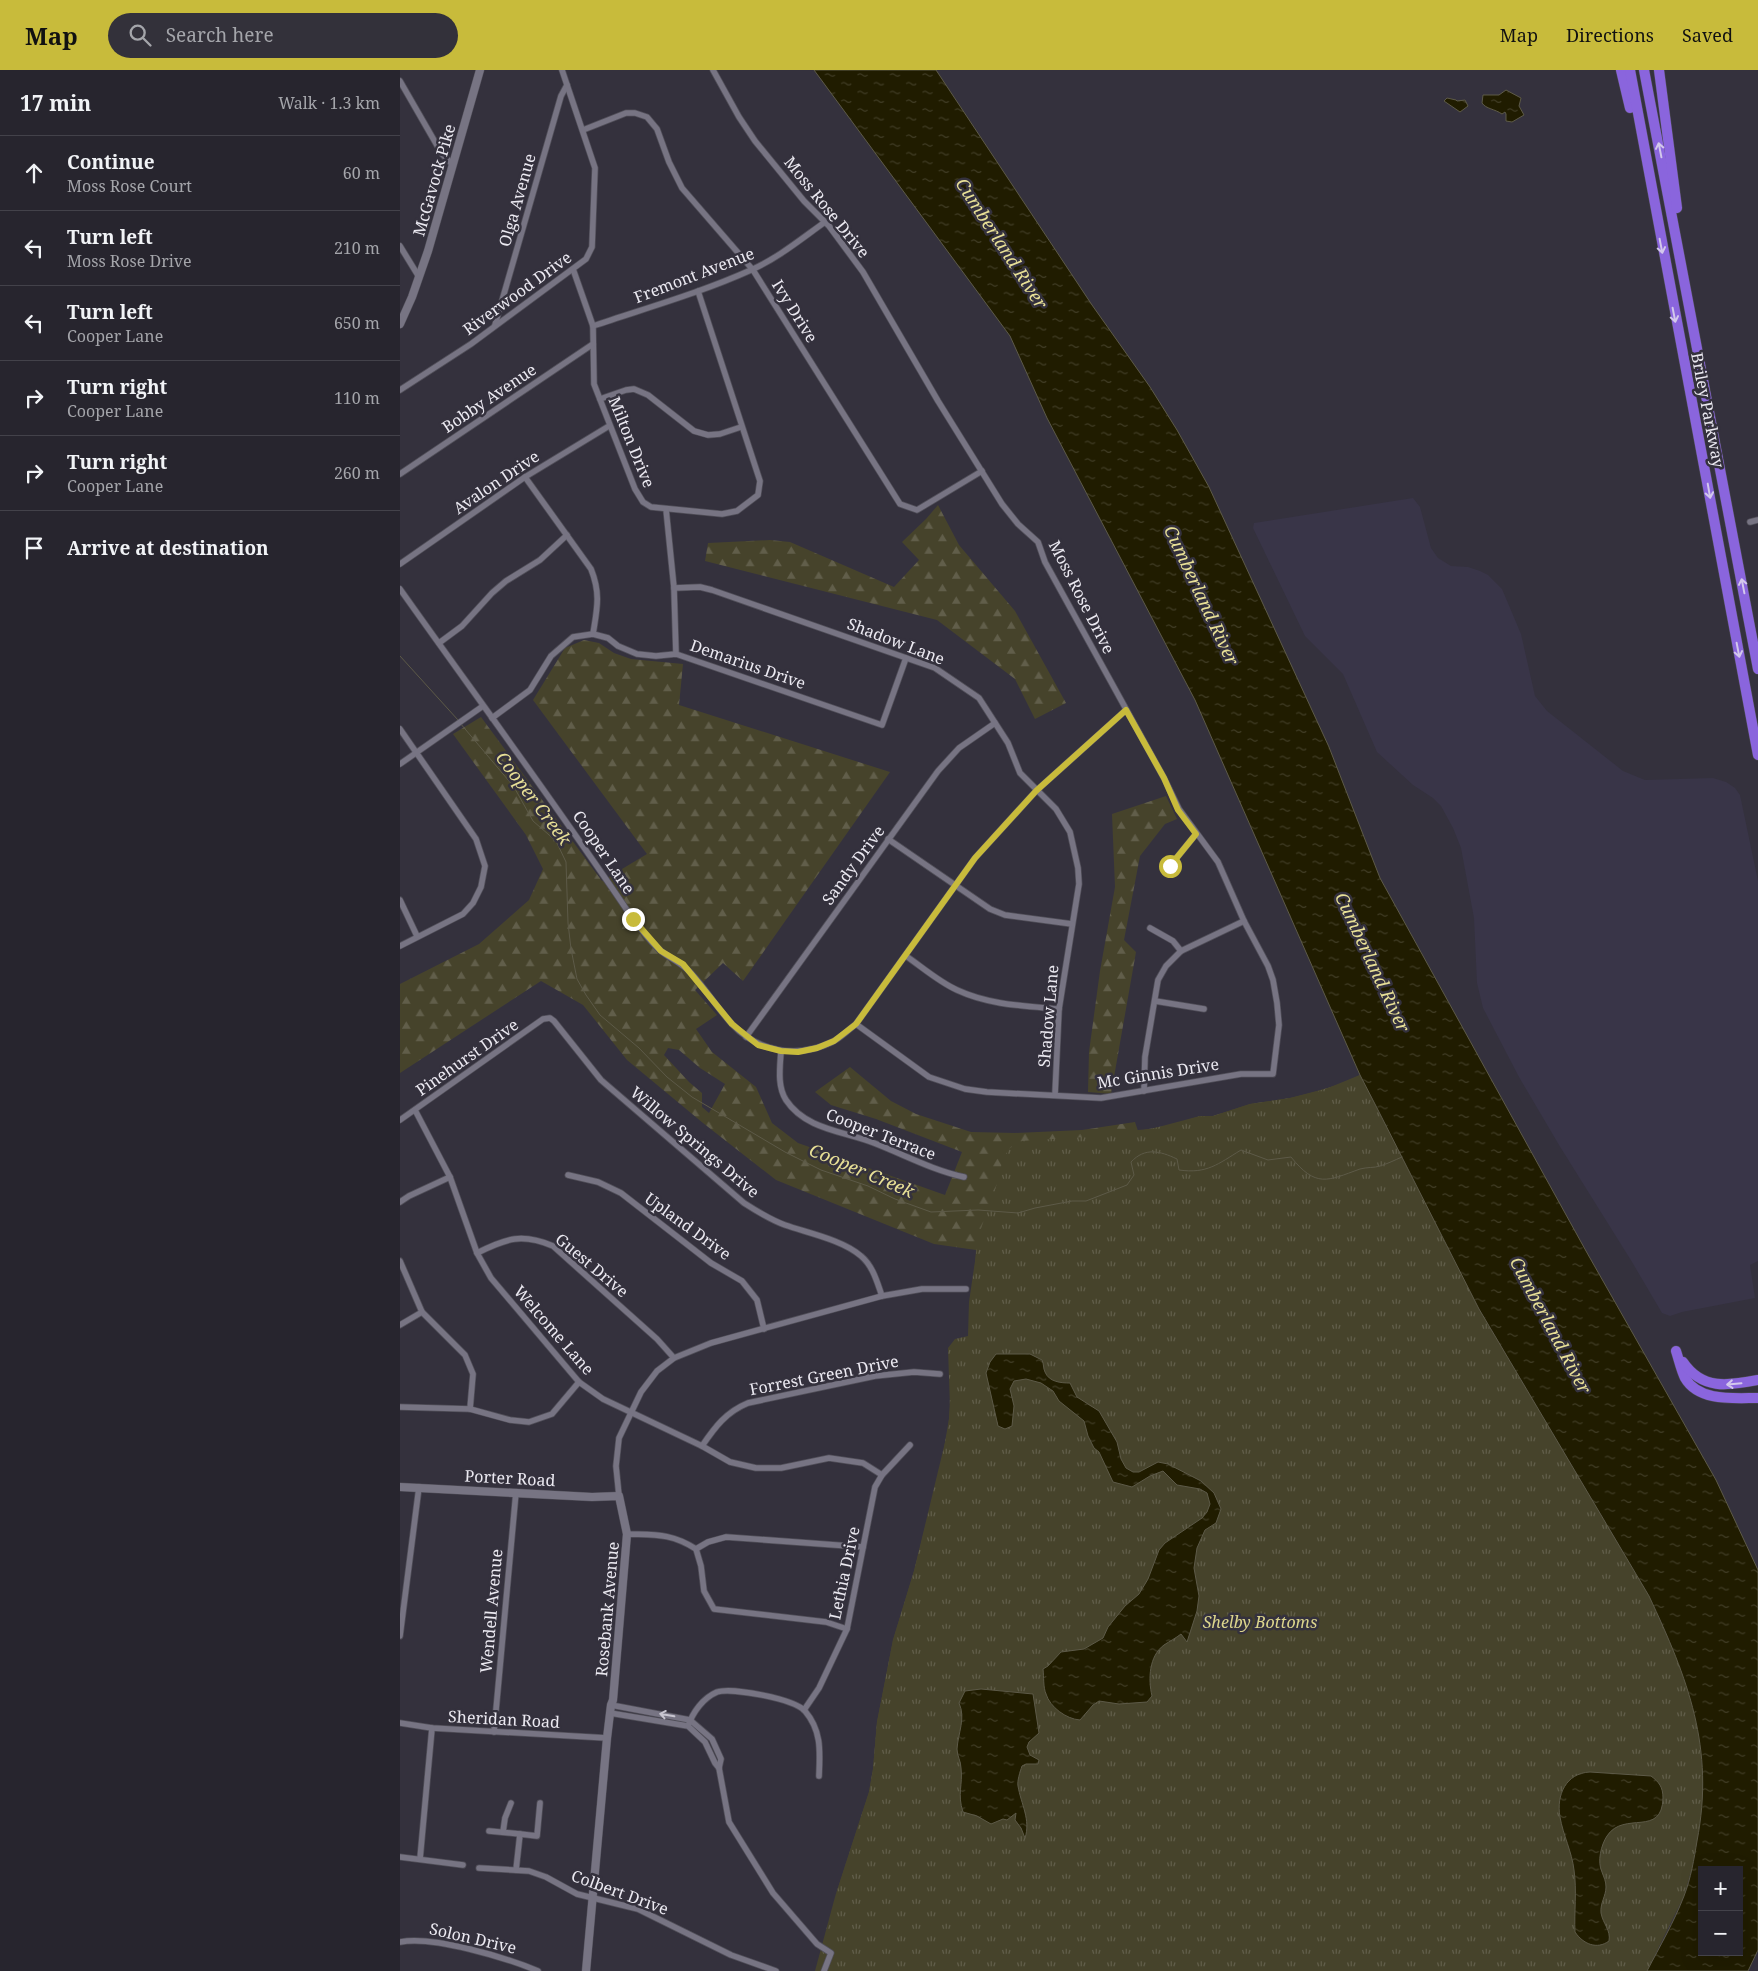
<!DOCTYPE html>
<meta charset="utf-8">
<style>
body{margin:0;font-family:"Noto Serif",serif;background:#33313a;color:#f1f3f6}
.controls{position:absolute;right:15px;bottom:15px;display:grid;overflow:hidden;border-radius:0px;box-shadow:0 5px 20px #0002}
.controls button{width:45px;height:45px;display:grid;place-items:center;padding:0;border:0;border-bottom:1px solid #43424a;background:#27252e;color:#f1f3f6;font:25px sans-serif}
.stop{position:absolute;width:15px;height:15px;margin:-11px;border:4px solid #c8bb3b;border-radius:50%;background:#fff}
.stop.end{background:#c8bb3b;border-color:#fff;box-shadow:0 1px 5px #0008}
.list{margin:0;padding:0;list-style:none}
h2{display:flex;justify-content:space-between;align-items:center;height:65px;margin:0;padding:0 20px;font-size:21px}
h2 small{font-size:16px;font-weight:400;color:#a4a5aa}
.list li{display:grid;grid-template-columns:32px 1fr auto;gap:15px;align-items:center;box-sizing:border-box;height:75px;padding:0 20px;border-top:1px solid #43424a}
.list b{display:block;font-size:19px;white-space:nowrap}
.list p{margin:0;font-size:16px;white-space:nowrap;color:#a4a5aa}
.list em{font-size:16px;font-style:normal;color:#a4a5aa}
.icon{flex:none;width:28px;height:28px;fill:none;stroke:currentColor;stroke-width:2;stroke-linecap:round;stroke-linejoin:round}
.map{position:relative;flex:none;width:1358px;height:1901px;overflow:hidden}
header{display:flex;align-items:center;gap:30px;box-sizing:border-box;height:70px;padding:0 25px;background:#c8bb3b;color:#111}
header strong{font-size:24px}
nav{display:flex;gap:28px;margin-inline-start:auto;font-size:18px}
.search{width:350px;height:45px;background:#33313a;display:flex;align-items:center;gap:12px;box-sizing:border-box;padding:0 18px;border-radius:28px;color:#a4a5aa;font-size:19px}
main{display:flex}
aside{flex:1;background:#27252e}
.map>svg:first-child{display:block}
.built{fill:#393548}
.forest{fill:url(#forest-firs);fill-rule:evenodd}
.park{fill:url(#park-tufts)}
.water{fill:url(#water-ripples);stroke:#5d5a48;fill-rule:evenodd}
.lines{fill:none;stroke-linecap:round;stroke-linejoin:round}
.stream{stroke:#5d5a48;stroke-width:1}
.street-casing{stroke:#514f59;stroke-width:7}
.secondary-casing{stroke:#514f59;stroke-width:9}
.highway-casing{stroke:#514f59;stroke-width:11}
.street{stroke:#777483;stroke-width:5.5}
.secondary{stroke:#777483;stroke-width:8}
.highway{stroke:#8a65dd;stroke-width:10}
.oneway{stroke:#d3c8ec}
.oneway2{stroke:#c8c6d0}
.route{stroke:#c8bb3b;stroke-width:6}
.labels{text-anchor:middle;dominant-baseline:central;stroke-width:5;stroke-linejoin:round;paint-order:stroke}
.street-label{font-size:16px;fill:#ebe9f1;stroke:#34313d}
.park-label{font-size:16px;font-style:italic;fill:#dcd58c;stroke:#34313d}
.water-label{font-size:18px;font-style:italic;fill:#e7df96;stroke:#34313d}
</style>
<header>
<strong>Map</strong>
<div class="search"><svg class="icon" aria-label="search" viewBox="0 0 24 24"><circle cx="10" cy="10" r="6"/><path d="M15 15l6 6"/></svg>Search here</div>
<nav><a>Map</a><a>Directions</a><a>Saved</a></nav>
</header>
<main>
<aside>
<h2>17 min<small>Walk · 1.3 km</small></h2>
<ul class="list">
<li><svg class="icon" aria-label="ahead" viewBox="0 0 24 24"><path d="M12 20V5M6 11l6-6 6 6"/></svg><div><b>Continue</b><p>Moss Rose Court</p></div><em>60 m</em></li>
<li><svg class="icon" aria-label="left" viewBox="0 0 24 24"><path d="M17 20v-9H6M10 6l-5 5 5 5"/></svg><div><b>Turn left</b><p>Moss Rose Drive</p></div><em>210 m</em></li>
<li><svg class="icon" aria-label="left" viewBox="0 0 24 24"><path d="M17 20v-9H6M10 6l-5 5 5 5"/></svg><div><b>Turn left</b><p>Cooper Lane</p></div><em>650 m</em></li>
<li><svg class="icon" aria-label="right" viewBox="0 0 24 24"><path d="M7 20v-9h11M14 6l5 5-5 5"/></svg><div><b>Turn right</b><p>Cooper Lane</p></div><em>110 m</em></li>
<li><svg class="icon" aria-label="right" viewBox="0 0 24 24"><path d="M7 20v-9h11M14 6l5 5-5 5"/></svg><div><b>Turn right</b><p>Cooper Lane</p></div><em>260 m</em></li>
<li><svg class="icon" aria-label="arrive" viewBox="0 0 24 24"><path d="M6 21V4h12l-3 4 3 4H6"/></svg><div><b>Arrive at destination</b></div></li>
</ul>
</aside>
<div class="map">
<svg width="1358" height="1901" viewBox="0 0 1358 1901">
<defs>
<pattern id="forest-firs" width="22" height="20" patternUnits="userSpaceOnUse" patternTransform="scale(1.25)"><rect width="22" height="20" fill="#46432b"/><path d="M5 1l3.5 6h-7zM16 11l3.5 6h-7z" fill="#615e4a"/></pattern>
<pattern id="park-tufts" width="24" height="20" patternUnits="userSpaceOnUse" patternTransform="scale(1.25)"><rect width="24" height="20" fill="#46432b"/><path d="M3 7l-1-3M5 7V3M7 7l1-3M15 17l-1-3M17 17v-4M19 17l1-3" fill="none" stroke="#615e4a"/></pattern>
<pattern id="water-ripples" width="26" height="14" patternUnits="userSpaceOnUse" patternTransform="scale(1.25)"><rect width="26" height="14" fill="#201c00"/><path d="M2 4q2-2 4 0t4 0M15 11q2-2 4 0t4 0" fill="none" stroke="#413d26"/></pattern>
</defs>
<rect width="100%" height="100%" fill="#34313d"/>
<!-- built -->
<polygon class="built" points="1013,428 1020,437 1031,478 1038,488 1051,496 1068,497 1080,501 1088,505 1102,519 1121,564 1135,626 1147,641 1223,701 1245,710 1313,708 1326,712 1335,718 1340,725 1358,811 1358,1191 1350,1195 1355,1228 1282,1242 1270,1246 1262,1243 1232,1192 1159,1075 1119,1007 1083,938 1077,913 1074,848 1061,778 1053,758 1041,736 1033,728 1013,715 977,682 943,604 905,566 853,458 854,453"/>
<!-- forest -->
<g class="forest">
<polygon points="538,435 559,475 615,541 666,633 635,649 615,609 537,550 305,491 308,473 370,470 390,472 494,517 519,490 502,472 526,449"/>
<path d="M184,570l15,3 15,10 17,6 52,5 -4,41 211,67 -147,209 -20,-18 -28,27 22,25 -21,14 16,23 44,35 16,36 26,20 147,52 17,-43 -86,-33 -45,-14 -16,-13 35,-25 41,34 25,13 55,18 44,1 67,-3 53,-8 3,9 37,-7 25,-8h13l37,-12 40,-6 38,-10 32,-13 119,234 168,662 -754,-231 -58,157 34,-105 4,-23 4,-47 16,-82 21,-69 27,-106 8,-46 1,-20 16,1 10,-150 -42,-6 -158,-64 -73,-57 -76,-63 -44,-55 -42,-24 -141,92v-89l79,-40 50,-44 14,-31 -17,-34 -73,-101 28,-17 121,164 45,-27 -114,-154 32,-52zM268,978l11,2 21,18 25,16 -16,29 -7,-6v-14l-13,-11 -25,-27z"/>
<polygon points="766,726 777,749 765,754 740,786 724,870 736,882 711,1024 688,1022 689,982 700,901 715,817 712,744"/>
</g>
<!-- park -->
<polygon class="park" points="960,1005 1079,1239 1249,1526 1282,1599 1293,1635 1300,1671 1303,1708 1302,1745 1292,1798 1284,1826 1247,1901 415,1901 435,1827 469,1722 473,1699 477,1652 493,1570 514,1501 548,1360 550,1337 548,1278 555,1269 568,1266 569,1232 579,1164 598,1111 603,1088 610,1078 621,1071 685,1067 712,1062 751,1059 800,1046 813,1046 850,1034 890,1028 915,1022 940,1014"/>
<!-- water -->
<g class="water">
<path d="M414,0h122l156,235 58,82 27,43 32,57 120,260 51,131 206,373 130,229 42,90v380l-10,21h-101c13,-25 27,-49 37,-75 7,-18 10,-37 13,-55 18,-93 -9,-162 -48,-245l-170,-287 -102,-201 -17,-33 -165,-375 -148,-282 -37,-82zM1302,1800h37v82h-37z"/>
<path d="M1106,20l15,8 -2,8 5,9 -12,7 -6,-1v-7l-1,-2 -3,2c-7,-5 -16,-5 -20,-11l1,-8h16z"/>
<polygon points="1047,28 1056,30 1057,31 1065,30 1068,36 1060,42 1044,31"/>
<path d="M596,1284h34l12,6c2,4 1,8 3,12 4,10 16,11 25,11l7,14 22,14 18,31 4,17 5,9 7,4h6l19,-10 10,2 33,17 13,12 7,16 -5,14 -11,7 -8,18 -3,20 5,28 -2,15 -10,31 -6,-8c-5,4 -11,7 -17,11 -15,11 -16,34 -12,51l-5,6 -28,2 -20,-3 -6,4 -13,15c-14,-1 -30,-13 -34,-26 -3,-7 -2,-17 -3,-25l5,-3 13,-14 23,-3 19,-11 5,-11 17,-21 14,-12 9,-15 11,-29 6,-7 37,-25 5,-6 3,-8 -3,-11 -7,-4 -23,-4 -14,-14 -13,5 -18,11 -19,-5 -14,-30 -5,-4 -6,-12 -4,-15 -25,-20 -6,-10 -12,-8 -15,-4 -12,2 -4,8 4,17 -2,20 -7,3 -7,-3 -12,-53 4,-11z"/>
<path d="M581,1619l52,5 6,39 -10,9 -2,5 3,8 9,5 -1,4h-12l-4,2c-2,6 -5,15 -4,20 3,18 13,34 7,52l-4,-10 -6,-8 1,-7 -9,7 -4,-1 -12,5 -14,-8 -14,-4c-6,-18 0,-27 -2,-44 0,-7 -4,-12 -4,-19 1,-16 9,-31 2,-46l6,-12z"/>
<path d="M1190,1702l61,4c8,6 12,11 12,22 -1,40 -39,12 -56,38 -6,9 -10,26 -5,36 2,6 4,9 4,15 0,9 -6,16 -5,26 2,11 10,17 8,28 -12,9 -26,3 -34,-9 -1,-20 2,-41 -1,-62 -2,-18 -11,-35 -14,-53 -4,-22 6,-44 30,-45z"/>
</g>
<g class="lines">
<!-- stream -->
<g class="stream">
<polyline points="0,586 58,650"/>
<path d="M60,653l54,64 19,34 23,20 10,21 2,61 3,26 6,30 9,16 14,20 39,33 28,29 25,20 93,55 36,18 47,16 27,13 36,13 47,-2 40,3 17,-5 37,-7h14l41,-16 7,-10 -3,-13c14,-15 29,-11 46,-3l2,11c28,4 39,-6 62,-20l27,10 23,-3c25,31 36,24 69,12 7,-2 14,-1 20,-3 7,-2 15,-6 22,-9"/>
</g>
<!-- street casing -->
<g class="street-casing">
<g id="street">
<polyline points="313,0 339,47 355,71 404,131 429,156 463,202 538,331 602,434 618,454 638,472 645,492 764,708 779,739 818,792 844,851 868,896 873,910 877,933 879,955 873,1004 841,1004 701,1028 587,1022 565,1019 529,1007 456,954"/>
<polyline points="0,11 42,84 52,94"/>
<polyline points="183,60 226,43 235,43 247,47 257,59 269,92 282,118 353,200 500,434 517,440 582,401"/>
<polyline points="0,176 19,207"/>
<polyline points="173,199 193,256 194,314 235,419 243,432 251,437 322,444 337,441 358,425 360,411 298,221"/>
<polyline points="95,255 161,26 167,15"/>
<path d="M193,256c53,-18 107,-33 158,-56 27,-12 50,-31 74,-48"/>
<polyline points="0,320 71,274 186,189 192,177 195,98 162,0"/>
<polyline points="200,329 226,320 234,319 248,325 294,361 308,365 320,364 341,357"/>
<polyline points="0,404 193,274"/>
<path d="M125,407l66,92c10,25 6,40 2,65"/>
<polyline points="266,439 274,518 276,584"/>
<polyline points="1350,452 1358,450"/>
<polyline points="0,494 125,407 209,356"/>
<polyline points="274,518 300,517 312,520 535,598 579,628 608,673 620,703 656,739 670,762 678,798 679,814 659,939 655,1025"/>
<path d="M0,519c78,110 158,218 233,330 9,11 17,23 28,32 10,8 21,12 30,22 15,16 26,35 41,51 26,28 65,35 100,18 9,-4 16,-12 24,-18l119,-166 61,-67 90,-81"/>
<polyline points="39,573 62,556 92,523 106,511 140,490 167,465"/>
<polyline points="92,648 130,620 151,586 173,567 193,564 208,568 218,576 237,584 256,586 276,584 482,655 506,588"/>
<polyline points="0,659 76,769 85,796 81,817 73,833 63,844 0,876"/>
<polyline points="0,694 83,636"/>
<polyline points="488,769 590,839 605,845 672,854"/>
<polyline points="770,796 796,764"/>
<polyline points="0,830 17,866"/>
<polyline points="750,858 773,871 781,881"/>
<path d="M506,886c16,11 33,26 51,34 32,15 68,16 102,19"/>
<polyline points="755,931 804,939"/>
<polyline points="346,967 538,701 559,678 595,653"/>
<path d="M381,981c-1,16 -4,35 5,49 20,30 58,31 88,43 31,12 58,27 90,34"/>
<polyline points="744,1021 745,987 758,910 766,896 781,881 844,851"/>
<polyline points="15,1040 50,1107 77,1183 91,1208 179,1312 203,1329 302,1376 330,1392 356,1398 381,1398 429,1388 463,1393 482,1405"/>
<path d="M0,1050l143,-101 7,-1 4,3 47,59 143,123c14,9 27,17 41,22 23,8 58,15 76,31 12,10 16,26 21,40"/>
<polyline points="168,1105 198,1112 221,1123 311,1193 342,1211 357,1230 364,1259"/>
<polyline points="0,1132 9,1126 50,1107"/>
<path d="M77,1183c30,-15 45,-20 76,-7l104,93 17,19"/>
<polyline points="0,1191 22,1242 65,1285 73,1304 70,1339"/>
<polyline points="0,1255 22,1242"/>
<polyline points="0,1337 70,1339 110,1350 129,1352 152,1344 179,1312"/>
<path d="M302,1376c13,-19 24,-34 46,-43l127,-27 39,-4 26,2"/>
<polyline points="219,1426 216,1396 219,1368 241,1322 257,1301 274,1288 311,1273 482,1226 522,1219 566,1219"/>
<path d="M227,1464c28,1 44,-1 69,15l12,-7 18,-5 137,10"/>
<polyline points="296,1479 301,1496 304,1521 314,1539 426,1552 447,1559"/>
<polyline points="0,1566 19,1417"/>
<polyline points="211,1635 290,1650 312,1669 321,1689 319,1698 329,1752 373,1823 417,1874 431,1883 424,1901"/>
<polyline points="404,1640 419,1618 447,1559 475,1417 482,1405 510,1375"/>
<polyline points="210,1643 288,1656 305,1672 315,1693 319,1698"/>
<polyline points="0,1653 32,1658 207,1668"/>
<path d="M288,1656c5,-14 15,-28 29,-34 15,-5 77,7 88,19 17,20 15,41 14,65"/>
<polyline points="94,1662 116,1422"/>
<polyline points="89,1761 120,1764 116,1800"/>
<polyline points="103,1762 105,1748 111,1733"/>
<polyline points="120,1764 137,1766 140,1733"/>
<polyline points="0,1787 63,1795"/>
<polyline points="20,1789 32,1658"/>
<polyline points="79,1798 129,1801 146,1807 177,1824 238,1839 331,1885 376,1901"/>
<path d="M0,1872c32,-7 107,16 138,29"/>
</g>
</g>
<!-- secondary casing -->
<g class="secondary-casing">
<g id="secondary">
<polyline points="0,254 12,227 28,181 80,0"/>
<polyline points="0,1417 192,1427 219,1426 227,1464 213,1630 211,1635 207,1668 186,1901"/>
</g>
</g>
<!-- highway casing -->
<g class="highway-casing">
<g id="highway">
<polyline points="1221,0 1230,38"/>
<polyline points="1230,0 1358,685"/>
<polyline points="1244,0 1358,599"/>
<polyline points="1259,0 1277,138"/>
<path d="M1276,1281c3,9 5,19 9,27 14,24 49,20 73,20"/>
<path d="M1283,1292c19,28 45,24 75,18"/>
</g>
</g>
<!-- street -->
<use href="#street" class="street"/>
<!-- secondary -->
<use href="#secondary" class="secondary"/>
<!-- highway -->
<use href="#highway" class="highway"/>
</g>
<!-- one-way arrows -->
<defs><path id="oneway-shaft" d="M-6 0H5M1.5-3L5.5 0L1.5 3" fill="none" stroke-width="1.6" stroke-linecap="round" stroke-linejoin="round" transform="scale(1.25)"/></defs>
<g class="oneway">
<use href="#oneway-shaft" transform="translate(1260 80) rotate(-101)"/>
<use href="#oneway-shaft" transform="translate(1261 176) rotate(79)"/>
<use href="#oneway-shaft" transform="translate(1274 245) rotate(79)"/>
<use href="#oneway-shaft" transform="translate(1309 421) rotate(80)"/>
<use href="#oneway-shaft" transform="translate(1343 516) rotate(-101)"/>
<use href="#oneway-shaft" transform="translate(1338 580) rotate(79)"/>
<use href="#oneway-shaft" transform="translate(1334 1314) rotate(175)"/>
</g>
<use class="oneway2" href="#oneway-shaft" transform="translate(267 1645) rotate(-170)"/>
<g class="lines">
<!-- route -->
<polyline class="route" points="233,849 261,881 283,894 332,954 358,975 381,981 398,982 417,978 434,971 456,954 575,788 636,721 726,640 764,708 778,740 796,764 770,796"/>
</g>
<g class="labels">
<!-- street labels -->
<g class="street-label">
<text transform="translate(34 110) rotate(-74)">McGavock Pike</text>
<text transform="translate(117 130) rotate(-74)">Olga Avenue</text>
<text transform="translate(427 137) rotate(51)">Moss Rose Drive</text>
<text transform="translate(294 205) rotate(-21)">Fremont Avenue</text>
<text transform="translate(117 223) rotate(-36)">Riverwood Drive</text>
<text transform="translate(395 241) rotate(58)">Ivy Drive</text>
<text transform="translate(89 328) rotate(-34)">Bobby Avenue</text>
<text transform="translate(1308 340) rotate(79)">Briley Parkway</text>
<text transform="translate(232 372) rotate(68)">Milton Drive</text>
<text transform="translate(96 412) rotate(-34)">Avalon Drive</text>
<text transform="translate(682 527) rotate(63)">Moss Rose Drive</text>
<text transform="translate(496 571) rotate(21)">Shadow Lane</text>
<text transform="translate(348 594) rotate(19)">Demarius Drive</text>
<text transform="translate(204 782) rotate(56)">Cooper Lane</text>
<text transform="translate(453 795) rotate(-54)">Sandy Drive</text>
<text transform="translate(648 946) rotate(-85)">Shadow Lane</text>
<text transform="translate(67 987) rotate(-35)">Pinehurst Drive</text>
<text transform="translate(758 1003) rotate(-9)">Mc Ginnis Drive</text>
<text transform="translate(481 1064) rotate(21)">Cooper Terrace</text>
<text transform="translate(295 1072) rotate(40)">Willow Springs Drive</text>
<text transform="translate(288 1156) rotate(36)">Upland Drive</text>
<text transform="translate(192 1195) rotate(40)">Guest Drive</text>
<text transform="translate(154 1260) rotate(49)">Welcome Lane</text>
<text transform="translate(424 1305) rotate(-11)">Forrest Green Drive</text>
<text transform="translate(110 1408) rotate(3)">Porter Road</text>
<text transform="translate(444 1503) rotate(-78)">Lethia Drive</text>
<text transform="translate(207 1539) rotate(-85)">Rosebank Avenue</text>
<text transform="translate(91 1541) rotate(-85)">Wendell Avenue</text>
<text transform="translate(104 1649) rotate(3)">Sheridan Road</text>
<text transform="translate(220 1822) rotate(20)">Colbert Drive</text>
<text transform="translate(73 1868) rotate(13)">Solon Drive</text>
</g>
<!-- park labels -->
<g class="park-label">
<text x="860" y="1552">Shelby Bottoms</text>
</g>
<!-- water labels -->
<g class="water-label">
<text transform="translate(602 173) rotate(57)">Cumberland River</text>
<text transform="translate(802 525) rotate(65)">Cumberland River</text>
<text transform="translate(134 728) rotate(53)">Cooper Creek</text>
<text transform="translate(973 892) rotate(65)">Cumberland River</text>
<text transform="translate(462 1100) rotate(23)">Cooper Creek</text>
<text transform="translate(1151 1255) rotate(62)">Cumberland River</text>
</g>
</g>
</svg>
<div class="controls">
<button>+</button>
<button>−</button>
</div>
<div class="stop" style="left:770px;top:796px"></div>
<div class="stop end" style="left:233px;top:849px"></div>
</div>
</main>
